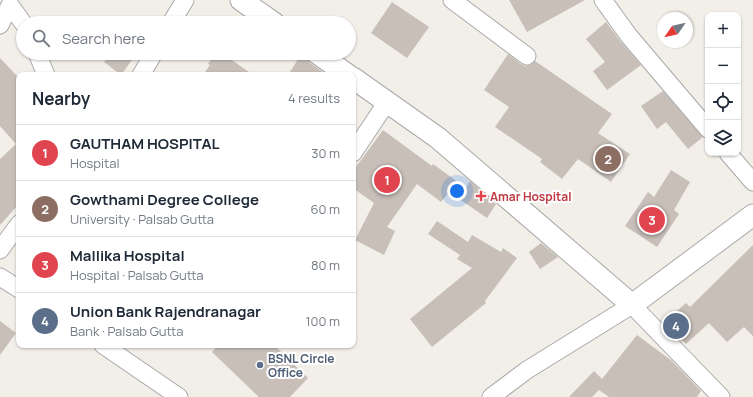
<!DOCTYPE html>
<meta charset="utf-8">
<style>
body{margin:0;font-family:Manrope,sans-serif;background:#f2f2f3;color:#1f2937}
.controls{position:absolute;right:12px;top:12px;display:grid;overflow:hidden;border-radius:8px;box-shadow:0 1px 3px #0004}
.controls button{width:36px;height:36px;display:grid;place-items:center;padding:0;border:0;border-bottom:1px solid #e0e1e3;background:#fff;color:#1f2937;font:20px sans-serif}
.compass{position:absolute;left:657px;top:12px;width:36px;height:36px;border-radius:50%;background:#fff;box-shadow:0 1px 3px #0004;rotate:236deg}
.you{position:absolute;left:457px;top:191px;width:14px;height:14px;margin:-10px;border:3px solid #fff;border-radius:50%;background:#1a73e8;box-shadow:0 0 0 6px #1a73e833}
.badge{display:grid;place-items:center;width:26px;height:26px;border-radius:50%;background:#d40000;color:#fff;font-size:13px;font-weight:700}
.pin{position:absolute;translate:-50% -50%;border:2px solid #fff;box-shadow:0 1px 4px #0006}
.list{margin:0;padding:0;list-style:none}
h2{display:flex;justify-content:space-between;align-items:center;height:52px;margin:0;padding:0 16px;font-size:17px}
h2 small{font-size:13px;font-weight:400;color:#747a83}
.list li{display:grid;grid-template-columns:26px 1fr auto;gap:12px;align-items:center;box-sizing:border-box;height:56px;padding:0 16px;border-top:1px solid #e0e1e3}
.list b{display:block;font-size:15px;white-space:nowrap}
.list p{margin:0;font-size:13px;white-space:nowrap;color:#747a83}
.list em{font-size:13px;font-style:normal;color:#747a83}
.icon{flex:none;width:22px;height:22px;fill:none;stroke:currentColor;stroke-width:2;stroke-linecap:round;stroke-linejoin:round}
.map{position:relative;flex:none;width:753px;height:397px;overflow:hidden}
.search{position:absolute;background:#fff;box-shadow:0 1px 3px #0004;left:16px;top:16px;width:340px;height:44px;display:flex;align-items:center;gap:10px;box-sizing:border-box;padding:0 14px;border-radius:22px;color:#747a83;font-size:15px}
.panel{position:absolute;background:#fff;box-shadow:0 1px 3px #0004;left:16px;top:72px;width:340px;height:276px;border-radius:8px}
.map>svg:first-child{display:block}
.building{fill:#c7bfb8}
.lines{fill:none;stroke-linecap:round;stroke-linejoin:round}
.minor-casing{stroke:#a9a9a9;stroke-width:19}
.tertiary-casing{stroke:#a9a9a9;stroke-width:23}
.minor{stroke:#fff;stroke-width:17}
.tertiary{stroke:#fff;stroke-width:21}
.health-dot{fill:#e0444e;stroke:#fff;stroke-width:1.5}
.service-dot{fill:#5c6f8a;stroke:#fff;stroke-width:1.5}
.labels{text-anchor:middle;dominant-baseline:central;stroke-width:4;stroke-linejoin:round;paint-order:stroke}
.health-label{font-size:12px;font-weight:bold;fill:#be3a42;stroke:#fff;text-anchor:start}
.service-label{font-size:12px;font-weight:bold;fill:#4e5e75;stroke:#fff;text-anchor:start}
</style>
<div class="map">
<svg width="753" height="397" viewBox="0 0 753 397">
<rect width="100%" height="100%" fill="#f2efe9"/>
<!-- building -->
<g class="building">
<polygon points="509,0 585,0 527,32"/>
<polygon points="392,2 429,27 407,58 371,33"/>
<polygon points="606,22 621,42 641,65 607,90 593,71 605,62 586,39"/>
<polygon points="111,53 137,53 121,75 104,62"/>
<polygon points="215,53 222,53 253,75 203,75 210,65 208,64"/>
<polygon points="302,53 306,55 306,58 310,63 327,75 288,75"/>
<polygon points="508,54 521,64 525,66 531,65 535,61 612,114 598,133 630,154 611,182 578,159 562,179 540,162 542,159 495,127 509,107 484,90"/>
<polygon points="0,58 19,78 19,204 0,225 0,159 16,144 0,126"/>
<polygon points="663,91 703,137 688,149 666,122 657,129 641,106"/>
<polygon points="383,130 432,166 433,164 466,188 470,181 496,204 487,218 449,192 441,202 417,184 387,227 395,231 384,255 355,240 374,203 353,188 353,171"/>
<polygon points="671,170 690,182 674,210 679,214 657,247 625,226 648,192 654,197"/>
<polygon points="437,221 468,242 472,235 501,252 503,248 517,258 485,301 486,303 432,347 410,319 472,268 457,259 460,255 428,234"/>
<polygon points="541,243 558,257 540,269 529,252"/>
<polygon points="753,245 753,336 744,327 727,342 709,323 686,344 665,321 686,303 690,307"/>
<polygon points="0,321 16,333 0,355"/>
<polygon points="637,335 672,361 701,391 697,397 609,397 599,390 592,397 569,397 594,371 602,379"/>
<polygon points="218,345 274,345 308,378 290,397 259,397 212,352"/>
</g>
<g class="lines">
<!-- minor casing -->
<g class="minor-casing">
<g id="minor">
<polyline points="452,0 527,56"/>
<polyline points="603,0 629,36 708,129"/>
<polyline points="171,23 185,0"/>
<polyline points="0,25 10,5 23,23"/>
<polyline points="37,53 46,75"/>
<polyline points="141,75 154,53"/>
<polyline points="353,153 387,102"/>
<polyline points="728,153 753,182"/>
<polyline points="0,250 19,224"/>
<polyline points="0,277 19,289"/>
<polyline points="103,345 179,397"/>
<polyline points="491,397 527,370 632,305 721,397"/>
</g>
</g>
<!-- tertiary casing -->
<g class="tertiary-casing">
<g id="tertiary">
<polyline points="241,0 274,23"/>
<polyline points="317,53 348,75"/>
<polyline points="353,78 438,138 632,305 753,215"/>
</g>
</g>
<!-- minor -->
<use href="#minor" class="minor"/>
<!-- tertiary -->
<use href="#tertiary" class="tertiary"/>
</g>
<!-- markers -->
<path class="health-dot" d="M479 190h4v4h4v4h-4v4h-4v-4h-4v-4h4z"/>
<circle class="service-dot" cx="260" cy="365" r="4"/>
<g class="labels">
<!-- health labels -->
<g class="health-label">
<text x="490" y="196">Amar Hospital</text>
</g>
<!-- service labels -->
<g class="service-label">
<text x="268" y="358">BSNL Circle<tspan x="268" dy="14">Office</tspan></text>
</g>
</g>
</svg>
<div class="controls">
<button>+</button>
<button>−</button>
<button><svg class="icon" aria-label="locate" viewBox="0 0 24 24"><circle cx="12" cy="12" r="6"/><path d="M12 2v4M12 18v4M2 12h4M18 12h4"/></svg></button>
<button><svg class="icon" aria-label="layers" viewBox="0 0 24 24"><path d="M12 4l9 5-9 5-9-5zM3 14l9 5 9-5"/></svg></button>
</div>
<svg class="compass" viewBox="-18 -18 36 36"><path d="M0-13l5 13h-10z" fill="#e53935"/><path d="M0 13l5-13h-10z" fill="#747a83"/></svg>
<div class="you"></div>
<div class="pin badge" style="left:387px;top:180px;background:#e0444e">1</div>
<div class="pin badge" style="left:608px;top:159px;background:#8d6e63">2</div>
<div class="pin badge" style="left:652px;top:220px;background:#e0444e">3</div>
<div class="pin badge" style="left:676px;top:326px;background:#5c6f8a">4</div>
<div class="search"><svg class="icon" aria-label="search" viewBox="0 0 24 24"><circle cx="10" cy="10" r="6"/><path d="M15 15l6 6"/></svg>Search here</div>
<section class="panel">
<h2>Nearby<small>4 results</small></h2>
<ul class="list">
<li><span class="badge" style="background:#e0444e">1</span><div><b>GAUTHAM HOSPITAL</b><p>Hospital</p></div><em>30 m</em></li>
<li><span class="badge" style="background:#8d6e63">2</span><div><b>Gowthami Degree College</b><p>University · Palsab Gutta</p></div><em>60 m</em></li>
<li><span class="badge" style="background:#e0444e">3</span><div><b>Mallika Hospital</b><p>Hospital · Palsab Gutta</p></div><em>80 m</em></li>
<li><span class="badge" style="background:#5c6f8a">4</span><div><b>Union Bank Rajendranagar</b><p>Bank · Palsab Gutta</p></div><em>100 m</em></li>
</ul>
</section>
</div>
